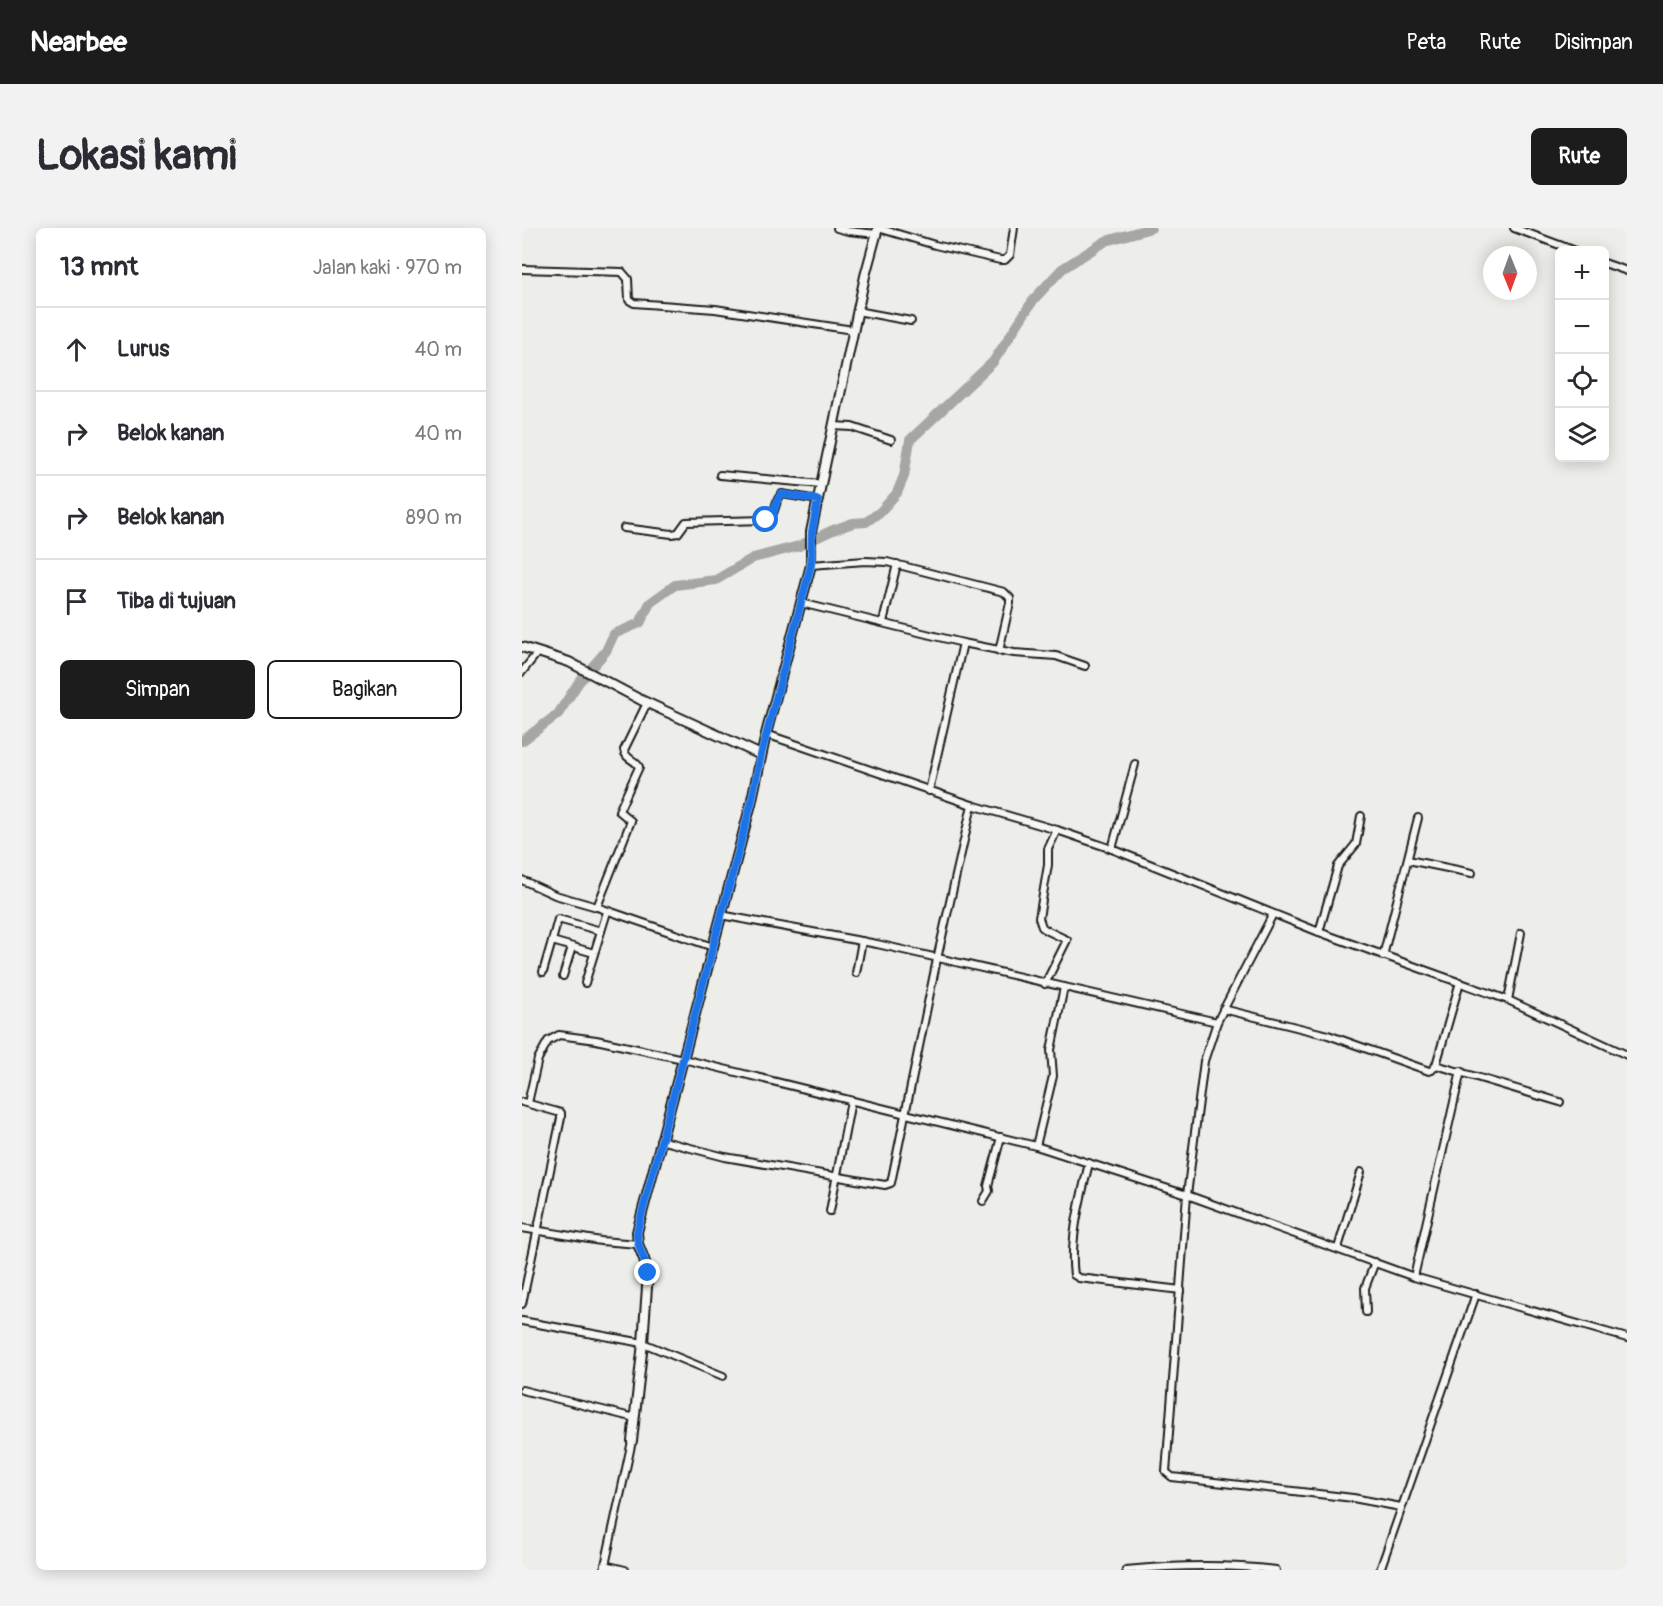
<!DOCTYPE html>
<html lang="id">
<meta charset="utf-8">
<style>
body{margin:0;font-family:Pangolin,sans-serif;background:#f2f2f3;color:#2b2b33}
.controls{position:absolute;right:18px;top:18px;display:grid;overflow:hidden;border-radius:9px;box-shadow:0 3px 15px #0003}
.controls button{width:54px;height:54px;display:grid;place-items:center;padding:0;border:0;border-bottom:2px solid #e1e1e2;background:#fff;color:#2b2b33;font:30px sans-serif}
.compass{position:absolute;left:961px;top:18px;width:54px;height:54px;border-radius:50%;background:#fff;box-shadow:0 3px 15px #0003;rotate:179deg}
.stop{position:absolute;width:18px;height:18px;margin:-14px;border:4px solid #1a73e8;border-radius:50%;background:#fff}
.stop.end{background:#1a73e8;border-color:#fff;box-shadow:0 2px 6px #0008}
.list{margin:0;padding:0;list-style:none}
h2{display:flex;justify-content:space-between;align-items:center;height:78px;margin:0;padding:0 24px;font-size:26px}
h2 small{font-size:20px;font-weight:400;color:#7c7c81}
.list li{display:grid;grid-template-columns:39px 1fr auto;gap:18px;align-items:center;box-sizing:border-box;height:84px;padding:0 24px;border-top:2px solid #e1e1e2}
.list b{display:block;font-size:22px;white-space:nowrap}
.list em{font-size:20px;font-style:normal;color:#7c7c81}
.actions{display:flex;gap:12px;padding:18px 24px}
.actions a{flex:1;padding:14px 0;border:2px solid #1c1c1c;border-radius:9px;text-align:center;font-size:21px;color:#1c1c1c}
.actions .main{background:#1c1c1c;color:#fff}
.icon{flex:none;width:33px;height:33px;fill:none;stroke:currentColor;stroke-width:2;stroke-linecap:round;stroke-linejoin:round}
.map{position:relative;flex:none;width:1105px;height:1342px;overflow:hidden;border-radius:9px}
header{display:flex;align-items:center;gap:36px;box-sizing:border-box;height:84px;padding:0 30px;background:#1c1c1c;color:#fff}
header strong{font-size:28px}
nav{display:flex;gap:33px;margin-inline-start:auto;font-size:21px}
.intro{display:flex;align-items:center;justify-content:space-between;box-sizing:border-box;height:144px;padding:0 36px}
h1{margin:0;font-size:42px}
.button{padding:15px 27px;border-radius:9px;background:#1c1c1c;color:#fff;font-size:21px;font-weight:700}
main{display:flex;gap:36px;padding:0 36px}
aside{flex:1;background:#fff;border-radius:9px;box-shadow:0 3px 15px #0003}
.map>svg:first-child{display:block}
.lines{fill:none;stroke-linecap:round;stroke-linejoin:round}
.river{stroke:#a6a6a3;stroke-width:10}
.minor-casing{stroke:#1c1c1c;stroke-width:10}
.tertiary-casing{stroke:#1c1c1c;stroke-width:12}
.minor{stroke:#f6f6f2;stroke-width:6}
.tertiary{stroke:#f6f6f2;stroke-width:8}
.route{stroke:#1a73e8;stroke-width:8}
</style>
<header>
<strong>Nearbee</strong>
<nav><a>Peta</a><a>Rute</a><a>Disimpan</a></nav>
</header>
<div class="intro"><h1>Lokasi kami</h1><a class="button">Rute</a></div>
<main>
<aside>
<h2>13 mnt<small>Jalan kaki · 970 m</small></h2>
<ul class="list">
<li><svg class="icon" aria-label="ahead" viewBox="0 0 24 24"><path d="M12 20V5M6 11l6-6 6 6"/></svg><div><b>Lurus</b></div><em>40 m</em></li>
<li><svg class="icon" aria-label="right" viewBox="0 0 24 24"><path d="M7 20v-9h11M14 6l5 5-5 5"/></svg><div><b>Belok kanan</b></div><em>40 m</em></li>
<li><svg class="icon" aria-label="right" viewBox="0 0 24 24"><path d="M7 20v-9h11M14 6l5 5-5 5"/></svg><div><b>Belok kanan</b></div><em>890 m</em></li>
<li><svg class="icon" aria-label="arrive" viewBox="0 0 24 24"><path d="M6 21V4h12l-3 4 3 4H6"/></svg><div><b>Tiba di tujuan</b></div></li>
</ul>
<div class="actions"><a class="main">Simpan</a><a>Bagikan</a></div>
</aside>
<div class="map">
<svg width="1105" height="1342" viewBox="0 0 1105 1342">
<rect width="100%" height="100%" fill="#edede9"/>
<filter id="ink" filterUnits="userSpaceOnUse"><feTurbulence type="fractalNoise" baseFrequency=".0167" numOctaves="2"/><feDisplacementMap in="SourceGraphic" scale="12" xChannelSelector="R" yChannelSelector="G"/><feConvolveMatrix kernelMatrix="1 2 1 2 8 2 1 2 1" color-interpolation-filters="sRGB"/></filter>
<g filter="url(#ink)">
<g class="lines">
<!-- river -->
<polyline class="river" points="0,513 36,486 57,454 84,423 92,406 118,395 128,375 153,357 194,352 231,330 277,318 311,302 331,295 344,294 358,284 375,265 382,248 388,212 471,134 512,71 540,41 584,13 629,0"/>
<!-- minor casing -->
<g class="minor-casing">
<g id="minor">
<polyline points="315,0 326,3 355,6"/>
<polyline points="356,0 413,17 478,32 483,32 488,27 492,0"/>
<polyline points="992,0 1051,22"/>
<polyline points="1082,35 1105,43"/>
<polyline points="0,41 100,44 106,51 107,72 112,75 193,81 331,102"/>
<polyline points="335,83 389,93"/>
<polyline points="311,198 330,199 369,212"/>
<polyline points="198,247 299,256"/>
<path d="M102,300l48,6 6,-1 8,-11 80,-2c12,-6 7,-19 16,-26l36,6"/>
<polyline points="289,337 343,333 365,334 482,364 488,370 488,375 477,423"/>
<polyline points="279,375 441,415 492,425 534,428 563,438"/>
<polyline points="361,394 375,336"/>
<polyline points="0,444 16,424"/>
<polyline points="244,506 450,577 535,602 590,621 797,704 986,772 1105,827"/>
<polyline points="407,563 441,415"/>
<polyline points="590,621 613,536"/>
<polyline points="886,632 950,645"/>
<polyline points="0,652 33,667 75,679 191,719"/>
<path d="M75,679l34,-86 -12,-10 20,-44c-3,-7 -14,-8 -15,-17l23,-47"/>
<polyline points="751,686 695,794 682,833 665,967 644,1244 650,1249 831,1270 879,1279"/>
<polyline points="199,687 355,716 695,794"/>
<polyline points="797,704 816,638 834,616 839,588"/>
<polyline points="30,713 36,691 79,703"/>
<polyline points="861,728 896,590"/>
<polyline points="21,744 30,713 72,725"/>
<polyline points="334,745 340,713"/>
<polyline points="41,748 50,719"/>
<polyline points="63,755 85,684"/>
<polyline points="523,756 545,712 524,702 520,699 517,690 526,637 526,621 535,602"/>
<polyline points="986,772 999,705"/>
<polyline points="701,781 806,807 907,843 910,842 914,837 938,754"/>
<polyline points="914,837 1038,874"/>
<polyline points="0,874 39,885 39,890 0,1076"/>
<polyline points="6,875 16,831 26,813 37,807 74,812 161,831 514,918 665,967 892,1049 1105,1110"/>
<polyline points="138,912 203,929 363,957 369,955 415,731 450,577"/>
<polyline points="514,918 531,848 529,822 542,759"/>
<path d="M567,935c-8,34 -20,78 -15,112l5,3 102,12"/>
<polyline points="461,973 467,963 466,958 479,909"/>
<polyline points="308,983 329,873"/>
<polyline points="0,1000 79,1013 116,1016"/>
<polyline points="816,1020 839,944"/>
<polyline points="892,1049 939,843"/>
<polyline points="844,1084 843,1060 853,1034"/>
<polyline points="0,1093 121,1115 201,1148"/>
<polyline points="0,1162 113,1190"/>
<polyline points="83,1337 103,1342"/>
<polyline points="82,1342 110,1213"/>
<path d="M604,1342c51,-5 100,-6 150,0"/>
<polyline points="858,1342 954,1066"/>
</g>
</g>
<!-- tertiary casing -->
<g class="tertiary-casing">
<g id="tertiary">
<polyline points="0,419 47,434 119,472 239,527"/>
<polyline points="110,1213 121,1115 126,1045 122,1031 116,1016 115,1004 229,576 244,506 289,337 289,304 343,48 356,0"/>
</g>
</g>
<!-- minor -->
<use href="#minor" class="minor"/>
<!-- tertiary -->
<use href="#tertiary" class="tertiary"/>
</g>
</g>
<g class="lines" filter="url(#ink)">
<!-- route -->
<path class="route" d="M126,1045c-2,-15 -12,-26 -11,-41l114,-428 10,-49 50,-190 1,-33 6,-32 -36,-6c-9,7 -4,20 -16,26"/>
</g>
</svg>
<div class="controls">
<button>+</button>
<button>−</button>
<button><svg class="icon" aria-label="locate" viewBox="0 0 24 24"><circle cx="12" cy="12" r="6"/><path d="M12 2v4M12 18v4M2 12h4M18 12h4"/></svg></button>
<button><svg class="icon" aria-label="layers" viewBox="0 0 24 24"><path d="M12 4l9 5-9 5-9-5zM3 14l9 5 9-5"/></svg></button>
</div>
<svg class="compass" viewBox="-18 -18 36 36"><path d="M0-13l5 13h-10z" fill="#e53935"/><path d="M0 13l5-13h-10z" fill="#7c7c81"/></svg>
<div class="stop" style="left:244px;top:292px"></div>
<div class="stop end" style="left:126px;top:1045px"></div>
</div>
</main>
